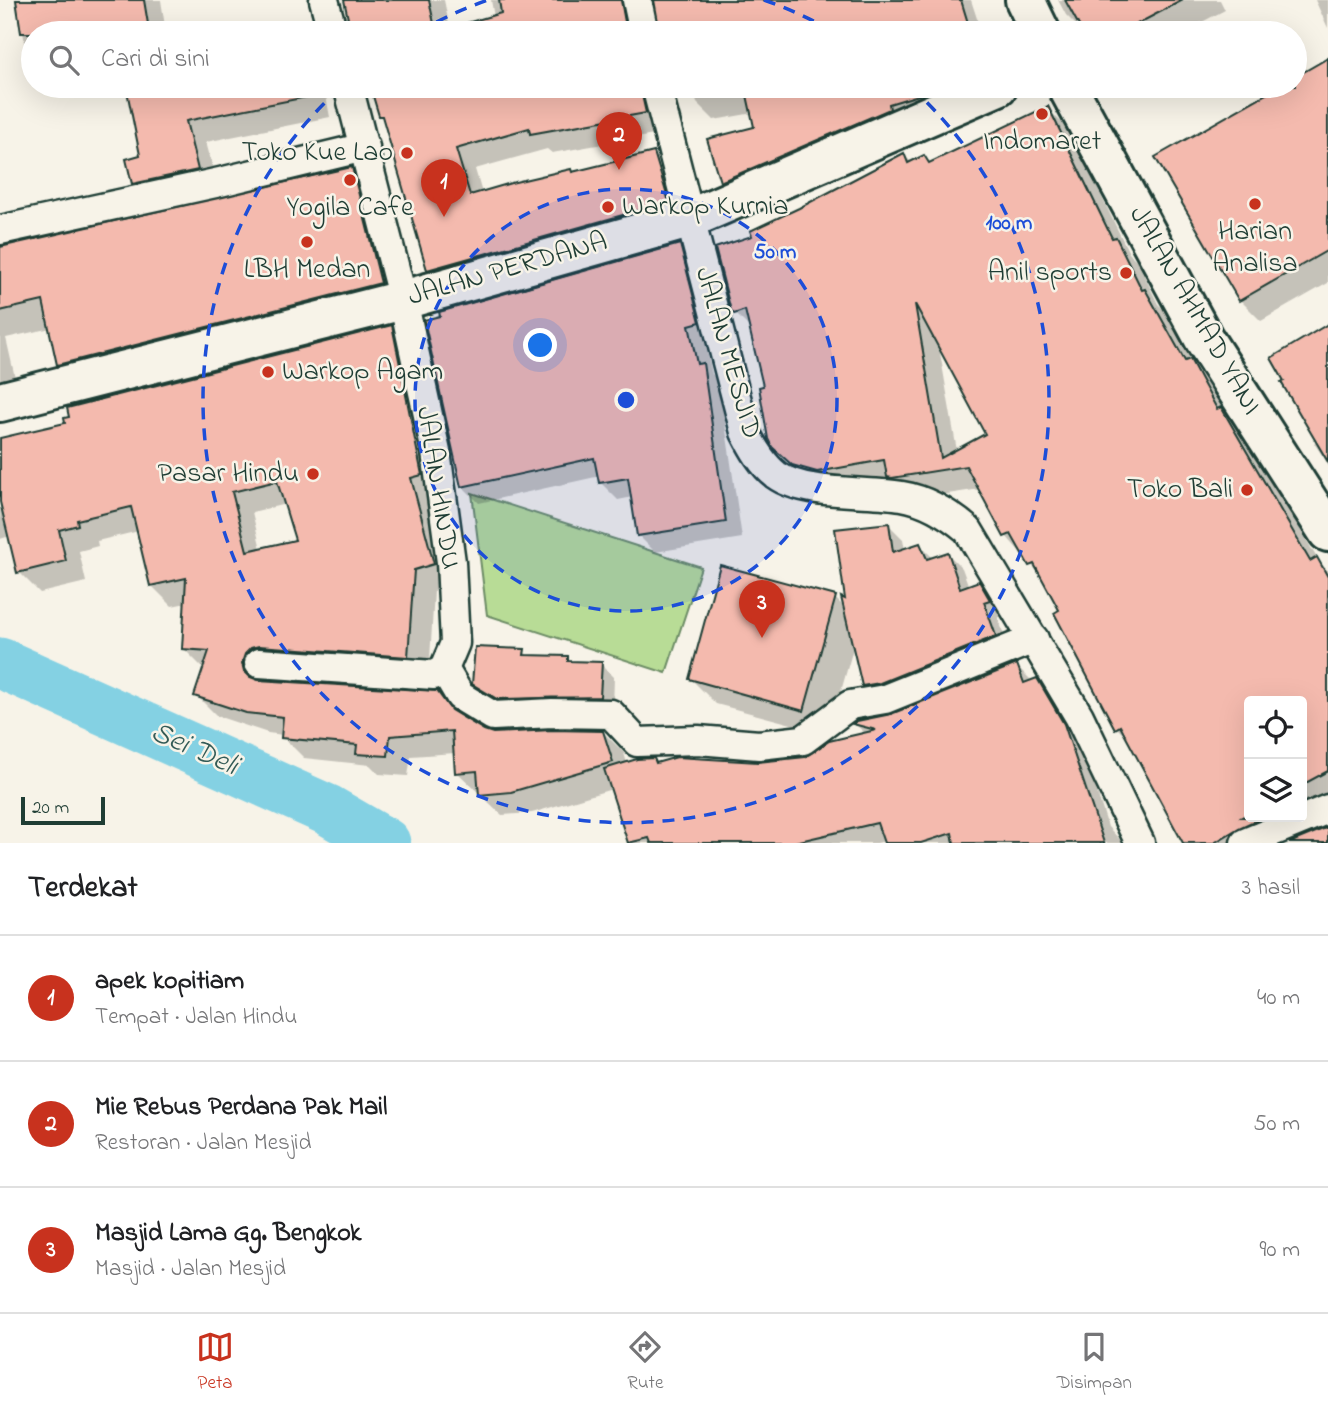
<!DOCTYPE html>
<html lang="id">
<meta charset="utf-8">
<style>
body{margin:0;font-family:"Indie Flower",sans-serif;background:#f2f2f2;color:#202124}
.controls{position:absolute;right:21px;bottom:21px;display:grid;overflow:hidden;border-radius:7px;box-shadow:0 7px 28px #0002}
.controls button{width:63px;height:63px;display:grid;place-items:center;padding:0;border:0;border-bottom:2px solid #e0e0e0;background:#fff;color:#202124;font:35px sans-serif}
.scale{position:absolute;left:21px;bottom:18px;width:84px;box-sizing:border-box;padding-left:7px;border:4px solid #1f3d34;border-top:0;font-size:19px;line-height:24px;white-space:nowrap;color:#1f3d34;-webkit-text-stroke:5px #f7f3e8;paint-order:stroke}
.you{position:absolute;left:541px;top:346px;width:24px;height:24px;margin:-18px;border:5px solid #fff;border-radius:50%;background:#1a73e8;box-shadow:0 0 0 10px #1a73e833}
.badge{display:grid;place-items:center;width:46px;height:46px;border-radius:50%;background:#c8321e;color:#fff;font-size:23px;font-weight:700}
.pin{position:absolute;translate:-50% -58px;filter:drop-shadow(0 2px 4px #0008)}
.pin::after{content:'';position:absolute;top:37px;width:24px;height:21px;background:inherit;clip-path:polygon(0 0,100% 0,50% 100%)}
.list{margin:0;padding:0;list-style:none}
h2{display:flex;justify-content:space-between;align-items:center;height:91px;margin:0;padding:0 28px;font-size:30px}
h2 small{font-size:23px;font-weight:400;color:#757577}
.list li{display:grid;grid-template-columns:46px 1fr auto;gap:21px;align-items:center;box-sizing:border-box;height:126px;padding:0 28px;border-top:2px solid #e0e0e0}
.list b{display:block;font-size:26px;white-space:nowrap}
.list p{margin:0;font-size:23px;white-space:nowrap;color:#757577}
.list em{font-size:23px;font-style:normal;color:#757577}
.icon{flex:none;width:38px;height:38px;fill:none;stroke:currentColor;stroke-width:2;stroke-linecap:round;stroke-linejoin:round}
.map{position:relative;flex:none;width:1328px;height:843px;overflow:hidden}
.search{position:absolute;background:#fff;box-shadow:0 7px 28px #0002;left:21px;right:21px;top:21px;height:77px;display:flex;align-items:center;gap:18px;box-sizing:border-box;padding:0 24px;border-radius:38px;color:#757577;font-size:26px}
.sheet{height:469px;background:#fff}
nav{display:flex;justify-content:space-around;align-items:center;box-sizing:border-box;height:98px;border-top:2px solid #e0e0e0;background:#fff;font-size:19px;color:#757577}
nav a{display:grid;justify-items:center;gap:4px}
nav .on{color:#c8321e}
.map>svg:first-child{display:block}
.green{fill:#b8dc96;stroke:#6c8c65;stroke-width:2}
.shadow{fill:#0003;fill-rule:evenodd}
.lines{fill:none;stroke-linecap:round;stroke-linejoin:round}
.river{stroke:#84d1e3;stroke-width:51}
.building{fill:#f4baae;stroke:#1f3d34;stroke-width:2;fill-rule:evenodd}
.minor-casing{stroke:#1f3d34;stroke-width:33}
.secondary-casing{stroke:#1f3d34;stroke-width:44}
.primary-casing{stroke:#1f3d34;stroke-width:44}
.minor{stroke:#f7f3e8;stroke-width:28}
.secondary{stroke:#f7f3e8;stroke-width:38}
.primary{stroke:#f7f3e8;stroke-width:38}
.ring{fill:none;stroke:#1d4ed8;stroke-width:3.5;stroke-dasharray:12 9}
.poi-dot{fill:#c8321e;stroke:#f7f3e8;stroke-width:2.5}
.labels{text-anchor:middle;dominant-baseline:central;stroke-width:5;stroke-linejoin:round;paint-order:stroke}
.poi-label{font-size:28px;fill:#1f3d34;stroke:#f7f3e8}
.street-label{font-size:28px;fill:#1f3d34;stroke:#f7f3e8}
.water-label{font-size:30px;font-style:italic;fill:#335b57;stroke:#f7f3e8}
.centre{fill:#1d4ed8;stroke:#f7f3e8;stroke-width:3.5}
.ring-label{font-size:21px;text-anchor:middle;font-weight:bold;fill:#1d4ed8;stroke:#f7f3e8;stroke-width:5;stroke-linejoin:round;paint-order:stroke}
</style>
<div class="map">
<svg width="1328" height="843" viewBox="0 0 1328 843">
<rect width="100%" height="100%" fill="#f7f3e8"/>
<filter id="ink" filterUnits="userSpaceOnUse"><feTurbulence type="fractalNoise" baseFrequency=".0143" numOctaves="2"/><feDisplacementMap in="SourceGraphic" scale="14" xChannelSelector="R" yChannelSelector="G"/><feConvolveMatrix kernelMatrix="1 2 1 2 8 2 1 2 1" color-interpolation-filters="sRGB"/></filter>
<g filter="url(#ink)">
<!-- green -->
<polygon class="green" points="472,493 701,567 666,673 487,615"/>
<!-- shadow -->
<g class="shadow">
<polygon points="18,0 161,0 166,33 33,33 33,52 25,44"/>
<polygon points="346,0 444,0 450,29 494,17 491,0 642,0 642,33 353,33"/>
<polygon points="665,0 971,0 981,31 986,33 675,33"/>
<polygon points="1058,0 1220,0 1225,10 1181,33 1084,33 1066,15"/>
<polygon points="1315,0 1328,0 1328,28"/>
<polygon points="1328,60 1328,283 1261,321 1240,300 1158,158 1284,86 1295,86 1295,79"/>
<polygon points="128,86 324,86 330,117 206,142 219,191 155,205 134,183 143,156"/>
<polygon points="369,86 658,86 665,133 552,153 547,149 475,169 482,193 654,154 674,174 688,222 449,290 429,270 385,119 375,102"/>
<polygon points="692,86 1002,86 739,198 722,181 756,128 753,113 714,120 697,103"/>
<path d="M1047,108l22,22 60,123 8,8 21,43 9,9 31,57 14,13 19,36 12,12 75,129 10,11v233l-52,39h-91l-54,-101 -14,-14 -73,-149 -38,-43 -26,-47 -65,10 -99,-13 -23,-22 -28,-76 -14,-59 -16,-16 20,-76 149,-82 8,8 12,-6 7,7zM939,347l49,88 -31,16zM1249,701h53v116h-53z"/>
<polygon points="351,169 375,193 404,306 83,388 59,364 51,328 6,338 21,404 0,419 0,250"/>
<polygon points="679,246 696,263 715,339 705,342 712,374 719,382 742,538 655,552 638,535 633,497 618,500 601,483 600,476 479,503 462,486"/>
<polygon points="1328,326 1328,464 1314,443 1318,441"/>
<path d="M391,327l21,21 42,237 -20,6 -5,86 -164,-2 -2,7 174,10 24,26 23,14 9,2 110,-2 21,21 3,10 26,-3 5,5 100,-2 47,-5 61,-24 -11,-10 37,-8 125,-50 15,15 4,-1 17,17 29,48 26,82 15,16h-238v-2l-8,2h-248l-17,-54 -80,24 -30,2 -45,-43 -2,-19 -44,3 -3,20 -29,-2 -9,-9 -66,-7 -21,-21v-2l-15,-2 -51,-17 -21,-21 8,-26 -20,-20 2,-46 -14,3 -21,-21 -12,-54 -42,10 1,5 -19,5 7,31 -46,11 -21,-21 -9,-36 -10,3v-99l67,-16zM286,504l11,37 -36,8 -9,-37z"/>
<polygon points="889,525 903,539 905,550 920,545 934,559 948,554 962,568 969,587 978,583 993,597 1004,615 998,617 1009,651 878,700 863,685 854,645 829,734 716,704 691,679 835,598 845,608"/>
<polygon points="524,651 529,657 567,658 572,663 601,664 614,677 613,710 512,712 487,697 474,683"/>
</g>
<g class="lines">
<!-- river -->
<polyline class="river" points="0,663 328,810 385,843"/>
</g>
<!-- building -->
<g class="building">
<polygon points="16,0 144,0 148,24 92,33 21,33"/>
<polygon points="344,0 429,0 436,33 351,33"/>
<polygon points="499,0 621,0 627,33 453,33 453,27 501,13"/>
<polygon points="654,0 961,0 971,33 660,33"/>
<polygon points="1065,0 1183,0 1120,33 1083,33"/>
<polygon points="1328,58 1328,250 1239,301 1155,157 1280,86 1295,86 1295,77"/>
<polygon points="126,86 306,86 307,97 186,121 198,170 132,184 126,159 140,155"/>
<polygon points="370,86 640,86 646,113 530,134 529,128 456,149 470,195 511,183 571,169 572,172 654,152 669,202 427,270 382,116 379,116"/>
<polygon points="745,86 931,86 932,91 889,104 890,109 720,182 707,139 754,127"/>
<path d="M1048,106l64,132 4,-1 26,53 3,-1 40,72 5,-2 27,50 4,-2 89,154 7,-4 11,20v194l-26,14v-84h-53v112l-7,4h21l-24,11 -25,15h-31l-63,-117 -5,3 -61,-116 5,-3 -25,-46 -5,2 -18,-32 -7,3 -38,-71 -74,12 -5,-1 -3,-17 -67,12 -25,-7 -20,-18 -4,-8 -9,-52 4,-1 -18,-76 -11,4 -3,-3 -16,-63 37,-12 -2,-5 49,-23 105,-55 4,10 16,-8 5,8zM915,304l70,130 -44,24z"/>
<polygon points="352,167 381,283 57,365 43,301 0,311 0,247"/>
<polygon points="680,244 700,322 689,325 697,364 703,363 726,522 637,536 628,478 599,483 594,458 461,487 424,320 440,316 439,312"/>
<polygon points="1328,324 1328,462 1281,382 1284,381 1271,358"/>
<path d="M392,325l30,150 -11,3 23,86 -20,6 -6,87 -149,-11 -8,2 -6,6 -3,9 2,8 6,6 8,3 179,11 14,19 33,20 9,3 59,-3 51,1 10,31 -102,30 -32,3 -2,-24 -22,2 -3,-42 -62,5 -2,20 -32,-2 1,-9 -76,-7 2,-21 -37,-4 -52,-17 15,-45 -27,-2 4,-71 -36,8 -19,-79 -54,13 1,5 -19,5 7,31 -49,12 -17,-71v-64l65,-15 -1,-5 5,-1 -2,-9zM277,481l18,59 -48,11 -15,-59z"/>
<polygon points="889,523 893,552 920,543 927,559 948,552 960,588 979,581 990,600 984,602 996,636 880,683 862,686 841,597 845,599 835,529"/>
<polygon points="720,565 836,596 804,711 689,679"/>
<polygon points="475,647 525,649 524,655 568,656 568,661 602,662 600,697 497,699 472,684"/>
<polygon points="1017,664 1024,683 1037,678 1064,724 1104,843 954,843 952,833 921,843 884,843 877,823 791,843 651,843 649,838 628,843 604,769 637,759 654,758 656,763 677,757 758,762 805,757 829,741 876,730 853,724 857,721 891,714"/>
<polygon points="1328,827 1328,843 1289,843"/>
</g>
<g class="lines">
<!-- minor casing -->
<g class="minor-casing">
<g id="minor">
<polyline points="324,0 333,33"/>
<polyline points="637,0 644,33"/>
<path d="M656,86l89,346c8,16 17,32 31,43 29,21 92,15 126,21 25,4 47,18 66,34l111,186 61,127"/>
<polyline points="0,230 220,182 365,147"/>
<polyline points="259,663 434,675 444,669 455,643 451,562 436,452 403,300 348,86"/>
<polyline points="444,669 460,696 493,716 552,713 611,714 637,742 698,740 759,745 803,740 850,705 885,699 1034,639"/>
<polyline points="1245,843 1328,809"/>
</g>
</g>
<!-- secondary casing -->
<g class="secondary-casing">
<polyline id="secondary" points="0,402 403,300 689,219 998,86"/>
</g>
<!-- primary casing -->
<g class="primary-casing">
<g id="primary">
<polyline points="1025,0 1041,33"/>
<polyline points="1067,86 1204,339 1328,532"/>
</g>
</g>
<!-- minor -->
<use href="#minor" class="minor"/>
<!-- secondary -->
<use href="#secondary" class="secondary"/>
<!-- primary -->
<use href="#primary" class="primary"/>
</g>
</g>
<!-- distance rings -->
<circle cx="626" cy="400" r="211" fill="#1d4ed8" fill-opacity=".12"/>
<g class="ring">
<circle cx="626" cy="400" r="211"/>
<path d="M418 32A423 423 0 0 1 488 0M764 0A423 423 0 0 1 834 32M912 88A423 423 0 1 1 340 88"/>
</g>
<!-- markers -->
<g class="poi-dot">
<circle cx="1042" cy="114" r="7"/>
<circle cx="407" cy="153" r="7"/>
<circle cx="350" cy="180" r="7"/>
<circle cx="1255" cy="204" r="7"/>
<circle cx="608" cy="207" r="7"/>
<circle cx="307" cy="242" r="7"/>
<circle cx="1126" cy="273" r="7"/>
<circle cx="268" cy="372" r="7"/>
<circle cx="313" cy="474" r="7"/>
<circle cx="1247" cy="490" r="7"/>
</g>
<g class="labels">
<!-- poi labels -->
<g class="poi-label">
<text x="1042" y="142">Indomaret</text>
<text x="393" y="153" text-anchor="end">Toko Kue Lao</text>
<text x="622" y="207" text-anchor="start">Warkop Kurnia</text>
<text x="350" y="208">Yogila Cafe</text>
<text x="1255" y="232">Harian<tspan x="1255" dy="32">Analisa</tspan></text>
<text x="307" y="270">LBH Medan</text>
<text x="1112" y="273" text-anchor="end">Anil sports</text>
<text x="282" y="372" text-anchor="start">Warkop Agam</text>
<text x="299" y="474" text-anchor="end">Pasar Hindu</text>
<text x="1233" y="490" text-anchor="end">Toko Bali</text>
</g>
<!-- street labels -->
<g class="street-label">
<text transform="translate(508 270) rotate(-16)">JALAN PERDANA</text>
<text transform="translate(1194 311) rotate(60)">JALAN AHMAD YANI</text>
<text transform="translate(727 353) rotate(74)">JALAN MESJID</text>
<text transform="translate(437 488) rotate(81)">JALAN HINDU</text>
</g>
<!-- water labels -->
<g class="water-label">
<text transform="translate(194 750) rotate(24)">Sei Deli</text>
</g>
</g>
<circle cx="626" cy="400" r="10" class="centre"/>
<g class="ring-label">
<text x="1009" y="229">100 m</text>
<text x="775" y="258">50 m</text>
</g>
</svg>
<div class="controls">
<button><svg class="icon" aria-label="locate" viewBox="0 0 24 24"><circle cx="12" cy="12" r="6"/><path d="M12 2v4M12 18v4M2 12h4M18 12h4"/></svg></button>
<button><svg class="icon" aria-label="layers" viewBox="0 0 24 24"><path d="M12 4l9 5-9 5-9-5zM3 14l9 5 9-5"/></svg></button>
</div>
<div class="scale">20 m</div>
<div class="you"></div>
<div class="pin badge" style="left:444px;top:217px">1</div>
<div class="pin badge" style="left:619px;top:170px">2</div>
<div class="pin badge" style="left:762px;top:638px">3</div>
<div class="search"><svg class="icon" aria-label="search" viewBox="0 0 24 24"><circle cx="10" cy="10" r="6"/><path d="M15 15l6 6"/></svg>Cari di sini</div>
</div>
<section class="sheet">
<h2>Terdekat<small>3 hasil</small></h2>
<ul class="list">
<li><span class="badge">1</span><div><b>apek kopitiam</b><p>Tempat · Jalan Hindu</p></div><em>40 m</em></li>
<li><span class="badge">2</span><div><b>Mie Rebus Perdana Pak Mail</b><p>Restoran · Jalan Mesjid</p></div><em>50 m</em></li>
<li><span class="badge">3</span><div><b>Masjid Lama Gg. Bengkok</b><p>Masjid · Jalan Mesjid</p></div><em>90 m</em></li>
</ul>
</section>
<nav>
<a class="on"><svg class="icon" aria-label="map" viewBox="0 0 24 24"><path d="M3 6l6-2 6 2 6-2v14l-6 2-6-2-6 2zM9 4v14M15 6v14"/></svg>Peta</a>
<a><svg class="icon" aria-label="directions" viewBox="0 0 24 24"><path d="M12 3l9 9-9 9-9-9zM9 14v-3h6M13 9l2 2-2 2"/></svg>Rute</a>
<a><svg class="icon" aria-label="saved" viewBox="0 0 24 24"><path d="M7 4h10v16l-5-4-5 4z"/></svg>Disimpan</a>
</nav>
